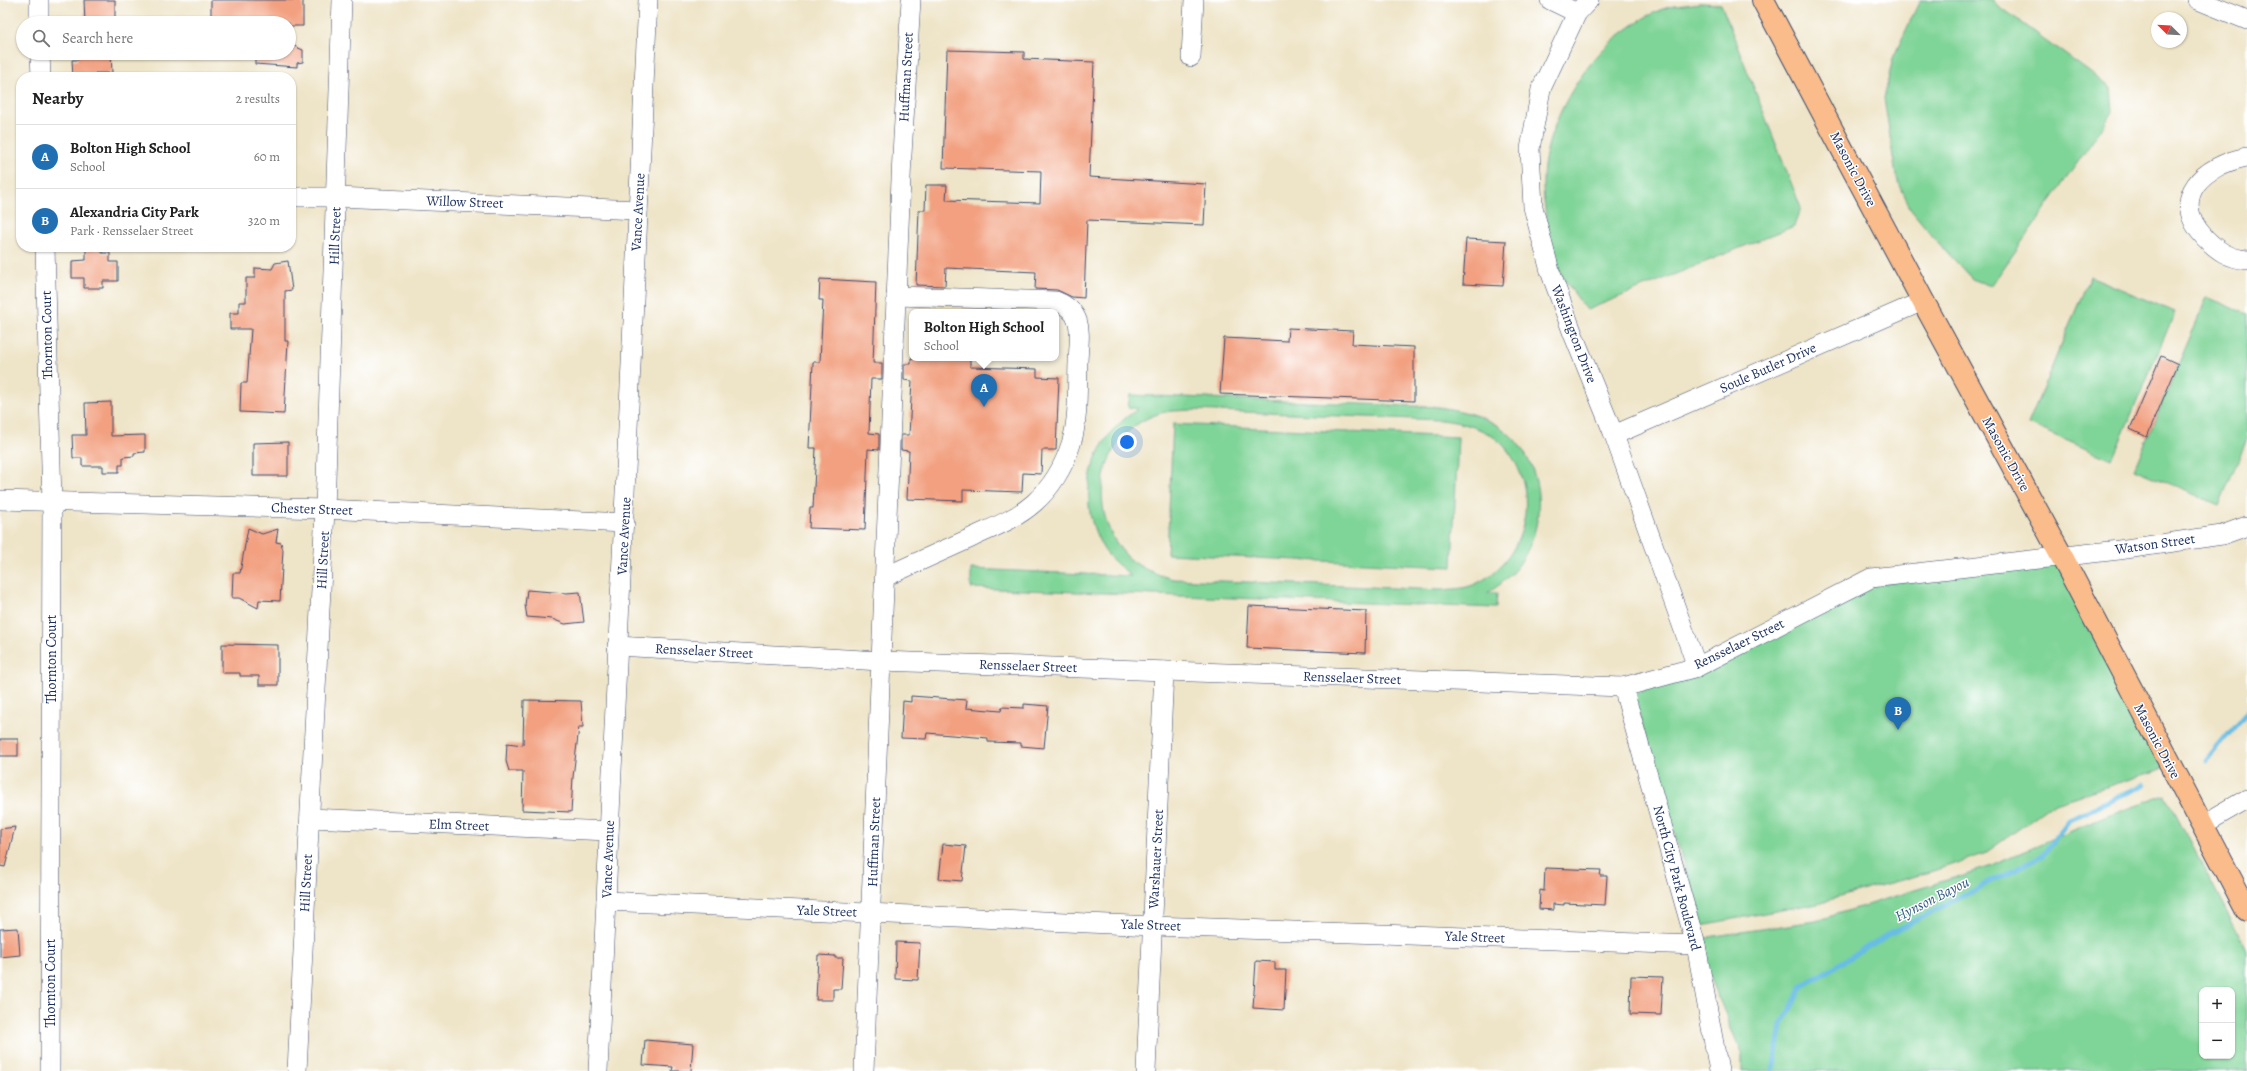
<!DOCTYPE html>
<meta charset="utf-8">
<style>
body{margin:0;font-family:Alegreya,serif;background:#f2f2f2;color:#222}
.controls{position:absolute;right:12px;bottom:12px;display:grid;overflow:hidden;border-radius:8px;box-shadow:0 1px 3px #0004}
.controls button{width:36px;height:36px;display:grid;place-items:center;padding:0;border:0;border-bottom:1px solid #e0e0e0;background:#fff;color:#222;font:20px sans-serif}
.compass{position:absolute;left:2151px;top:12px;width:36px;height:36px;border-radius:50%;background:#fff;box-shadow:0 1px 3px #0004;rotate:294deg}
.you{position:absolute;left:1127px;top:442px;width:14px;height:14px;margin:-10px;border:3px solid #fff;border-radius:50%;background:#1a73e8;box-shadow:0 0 0 6px #1a73e833}
.badge{display:grid;place-items:center;width:26px;height:26px;border-radius:50%;background:#1f6fb2;color:#fff;font-size:13px;font-weight:700}
.pin{position:absolute;translate:-50% -33px;filter:drop-shadow(0 1px 2px #0008)}
.pin::after{content:'';position:absolute;top:21px;width:14px;height:12px;background:inherit;clip-path:polygon(0 0,100% 0,50% 100%)}
.popup{position:absolute;left:909px;top:309px;width:150px;height:52px;box-sizing:border-box;display:grid;place-content:center;border-radius:8px;background:#fff;filter:drop-shadow(0 1px 3px #0005);font-size:13px;white-space:nowrap;color:#767676}
.popup b{font-size:15px;color:#222}
.popup::after{content:'';position:absolute;left:50%;top:100%;margin-left:-8px;border:8px solid transparent;border-top-color:#fff}
.list{margin:0;padding:0;list-style:none}
h2{display:flex;justify-content:space-between;align-items:center;height:52px;margin:0;padding:0 16px;font-size:17px}
h2 small{font-size:13px;font-weight:400;color:#767676}
.list li{display:grid;grid-template-columns:26px 1fr auto;gap:12px;align-items:center;box-sizing:border-box;height:64px;padding:0 16px;border-top:1px solid #e0e0e0}
.list b{display:block;font-size:15px;white-space:nowrap}
.list p{margin:0;font-size:13px;white-space:nowrap;color:#767676}
.list em{font-size:13px;font-style:normal;color:#767676}
.icon{flex:none;width:22px;height:22px;fill:none;stroke:currentColor;stroke-width:2;stroke-linecap:round;stroke-linejoin:round}
.map{position:relative;flex:none;width:2247px;height:1071px;overflow:hidden}
.search{position:absolute;background:#fff;box-shadow:0 1px 3px #0004;left:16px;top:16px;width:280px;height:44px;display:flex;align-items:center;gap:10px;box-sizing:border-box;padding:0 14px;border-radius:22px;color:#767676;font-size:15px}
.panel{position:absolute;background:#fff;box-shadow:0 1px 3px #0004;left:16px;top:72px;width:280px;height:180px;border-radius:16px}
.map>svg:first-child{display:block}
.green{fill:#7fd497;stroke:#4d827a;fill-rule:evenodd}
.lines{fill:none;stroke-linecap:round;stroke-linejoin:round}
.stream{stroke:#67bde4;stroke-width:5}
.building{fill:#f2a080}
.minor-casing{stroke:#3b4a6e;stroke-width:20}
.major-casing{stroke:#3b4a6e;stroke-width:24}
.minor{stroke:#fff;stroke-width:19}
.major{stroke:#f9bc8a;stroke-width:22}
.labels{text-anchor:middle;dominant-baseline:central;stroke-width:3;stroke-linejoin:round;paint-order:stroke}
.street-label{font-size:14px;fill:#1b2f5e;stroke:#fff}
.water-label{font-size:15px;font-style:italic;fill:#325a86;stroke:#fff}
</style>
<div class="map">
<svg width="2247" height="1071" viewBox="0 0 2247 1071">
<rect width="100%" height="100%" fill="#fff"/>
<filter id="ink" filterUnits="userSpaceOnUse"><feTurbulence type="fractalNoise" baseFrequency=".025" numOctaves="2"/><feDisplacementMap in="SourceGraphic" scale="8" xChannelSelector="R" yChannelSelector="G"/><feConvolveMatrix kernelMatrix="1 2 1 2 8 2 1 2 1" color-interpolation-filters="sRGB"/></filter>
<filter id="wash" filterUnits="userSpaceOnUse"><feTurbulence type="fractalNoise" baseFrequency=".012" numOctaves="4" result="noise"/><feDisplacementMap in="SourceGraphic" scale="16" xChannelSelector="R" yChannelSelector="G"/><feGaussianBlur stdDeviation="0.9" result="paint"/><feColorMatrix in="noise" values="0 0 0 0 0 0 0 0 0 0 0 0 0 0 0 0 0 1.4 0 .05"/><feComposite in="paint" operator="in"/></filter>
<g filter="url(#wash)">
<rect width="100%" height="100%" fill="#eee4c7"/>
<!-- green -->
<g class="green">
<polygon points="1920,0 1991,0 2111,88 2113,112 1991,286 1972,279 1935,239 1911,210 1896,176 1884,98 1893,58"/>
<path d="M1699,3l22,1 80,204 -7,18 -207,84c-10,-13 -20,-25 -28,-40 -5,-11 -8,-26 -10,-38 -3,-16 -6,-31 -6,-48 -1,-50 33,-111 69,-143 17,-14 36,-28 57,-34 9,-2 20,-2 30,-4z"/>
<polygon points="2090,276 2175,312 2112,460 2028,424"/>
<polygon points="2207,297 2247,314 2247,439 2219,505 2134,469"/>
<path d="M1130,395l308,12c28,4 57,11 77,33 41,47 26,123 -28,153h10l-1,15 -525,-20v-19l160,7c-9,-9 -21,-16 -28,-28 -29,-50 -13,-109 35,-139l-10,-2zM1192,410l248,10c23,2 48,9 64,26 39,44 23,116 -31,139 -10,4 -21,4 -32,5l-268,-11c-18,-5 -35,-11 -48,-25 -40,-44 -26,-121 33,-140 11,-4 23,-3 34,-4z"/>
<polygon points="1173,424 1458,437 1452,567 1167,554"/>
<polygon points="2061,557 2171,766 2055,803 1984,854 1933,871 1818,903 1702,925 1633,694 1872,585"/>
<path d="M2166,795l81,156v120h-505v-16l-47,-116 120,-18 174,-54 110,-48zM2202,990h30v66h-30z"/>
</g>
<g class="lines">
<!-- stream -->
<g class="stream">
<polyline points="2206,761 2247,712"/>
<polyline points="1773,1071 1781,1025 1803,986 1887,935 2043,855 2069,820 2145,784"/>
</g>
</g>
<g id="blocks">
<!-- building -->
<g class="building">
<polygon points="84,0 115,0 115,23 85,23"/>
<polygon points="211,0 303,0 303,26 289,26 289,23 245,23 245,20 211,20"/>
<polygon points="289,44 303,50 303,62 297,63 297,67 255,64 255,53 289,53"/>
<polygon points="947,50 1024,52 1024,59 1094,62 1089,177 1206,184 1204,225 1087,220 1084,298 1072,297 1057,290 1035,289 1036,272 946,268 945,286 916,285 919,210 925,210 926,185 947,185 946,200 1040,203 1041,171 943,168"/>
<polygon points="78,53 111,53 112,73 95,73 95,77 73,77 72,60 78,60"/>
<polygon points="1466,239 1506,241 1503,286 1463,284"/>
<polygon points="86,249 102,249 102,253 110,253 110,262 118,262 118,281 103,281 103,288 84,288 84,278 72,278 72,261 86,260"/>
<polygon points="288,261 292,290 285,291 285,341 288,341 284,414 240,412 241,383 247,383 251,329 230,329 230,313 239,313 239,302 246,302 246,278 255,278 255,268 272,269 275,263"/>
<polygon points="820,279 876,282 873,363 882,363 882,379 871,379 869,433 879,434 879,450 868,449 865,530 809,528 810,508 813,508 816,448 809,448 813,362 820,362 823,300 819,300"/>
<polygon points="1288,328 1353,331 1352,344 1414,347 1414,401 1220,394 1224,338 1287,341"/>
<polygon points="2161,356 2178,364 2147,437 2130,429"/>
<polygon points="911,358 970,358 970,367 1037,369 1037,377 1059,378 1056,450 1042,450 1041,474 1023,473 1022,492 963,490 963,501 907,499 909,451 901,450 901,435 909,435 912,381 904,380 904,364 911,364"/>
<polygon points="111,402 111,436 145,435 145,452 134,453 134,456 123,457 123,465 119,465 119,472 103,472 103,466 82,466 82,458 73,458 72,435 86,435 85,403"/>
<polygon points="288,442 288,476 253,476 253,443"/>
<polygon points="248,528 262,534 278,529 276,542 281,543 283,550 280,601 259,600 258,608 239,598 232,598 233,573 240,573"/>
<polygon points="527,590 566,593 580,592 584,622 565,624 552,619 527,617 525,605"/>
<polygon points="1249,606 1366,611 1365,653 1247,648"/>
<polygon points="222,644 278,645 278,685 259,685 259,676 240,676 240,673 222,673"/>
<polygon points="911,696 967,700 966,708 1001,711 1002,707 1024,708 1024,704 1048,706 1044,748 1021,746 1021,743 988,742 988,738 927,733 926,739 901,738 903,701 911,702"/>
<polygon points="524,700 581,701 583,727 579,727 573,777 571,812 522,810 523,771 509,771 506,761 507,743 523,745"/>
<rect x="0" y="739" width="18" height="17"/>
<polygon points="15,827 5,867 0,866 0,829"/>
<polygon points="943,844 966,846 962,881 939,879"/>
<polygon points="1545,868 1601,870 1600,876 1607,876 1605,905 1564,903 1564,905 1553,904 1553,910 1539,909 1540,890 1544,891"/>
<polygon points="18,928 20,955 0,957 0,929"/>
<polygon points="896,942 920,943 918,980 895,979"/>
<polygon points="818,955 835,956 835,958 843,958 841,989 833,989 833,1000 816,1000"/>
<polygon points="1256,961 1275,962 1275,970 1286,970 1284,1010 1253,1008"/>
<polygon points="1631,976 1663,977 1661,1015 1630,1014"/>
<polygon points="645,1040 693,1044 691,1071 672,1071 673,1067 643,1065"/>
</g>
</g>
</g>
<g filter="url(#ink)">
<use href="#blocks" fill-opacity="0" stroke="#3b4a6e" stroke-width="1"/>
<g class="lines">
<!-- minor casing -->
<g class="minor-casing">
<g id="minor">
<polyline points="39,0 39,23"/>
<polyline points="1550,0 1577,13"/>
<polyline points="1589,0 1577,13 1541,89 1530,149 1533,207 1550,271 1573,334 1614,435 1697,667"/>
<polyline points="2198,0 2247,20"/>
<polyline points="40,53 41,77"/>
<polyline points="1191,57 1194,0"/>
<path d="M2247,157c-43,8 -80,40 -42,81 13,13 23,20 42,22"/>
<polyline points="291,197 337,197 638,210"/>
<polyline points="45,247 52,502 50,1071"/>
<polyline points="1614,435 1923,301"/>
<polyline points="0,500 325,509 625,523"/>
<path d="M885,577c28,-13 57,-26 86,-39 21,-10 45,-19 63,-35 18,-16 30,-37 37,-59 8,-25 6,-56 7,-82 1,-27 8,-49 -22,-61l-160,-5"/>
<polyline points="617,646 881,661 1623,687 1697,667 1871,578 2119,550 2222,535 2247,526"/>
<polyline points="1623,687 1696,945 1719,1071"/>
<polyline points="310,818 609,831"/>
<polyline points="2202,825 2247,799"/>
<polyline points="606,901 1153,926 1696,945"/>
<polyline points="297,1071 325,509 342,0"/>
<polyline points="598,1071 648,0"/>
<polyline points="864,1071 902,155 911,0"/>
<polyline points="1146,1071 1164,671"/>
</g>
</g>
<!-- major casing -->
<g class="major-casing">
<polyline id="major" points="1763,0 1923,301 2061,555 2247,910"/>
</g>
<!-- minor -->
<use href="#minor" class="minor"/>
<!-- major -->
<use href="#major" class="major"/>
</g>
</g>
<g class="labels">
<!-- street labels -->
<g class="street-label">
<text transform="translate(906 77) rotate(-87)">Huffman Street</text>
<text transform="translate(1853 169) rotate(62)">Masonic Drive</text>
<text transform="translate(465 202) rotate(2)">Willow Street</text>
<text transform="translate(638 212) rotate(-87)">Vance Avenue</text>
<text transform="translate(335 236) rotate(-88)">Hill Street</text>
<text transform="translate(1574 334) rotate(69)">Washington Drive</text>
<text transform="translate(47 335) rotate(-91)">Thornton Court</text>
<text transform="translate(1768 368) rotate(-24)">Soule Butler Drive</text>
<text transform="translate(2006 454) rotate(61)">Masonic Drive</text>
<text transform="translate(312 509) rotate(2)">Chester Street</text>
<text transform="translate(624 536) rotate(-87)">Vance Avenue</text>
<text transform="translate(2155 544) rotate(-8)">Watson Street</text>
<text transform="translate(323 560) rotate(-87)">Hill Street</text>
<text transform="translate(1739 644) rotate(-26)">Rensselaer Street</text>
<text transform="translate(704 651) rotate(3)">Rensselaer Street</text>
<text transform="translate(51 659) rotate(-90)">Thornton Court</text>
<text transform="translate(1028 666) rotate(2)">Rensselaer Street</text>
<text transform="translate(1352 678) rotate(2)">Rensselaer Street</text>
<text transform="translate(2157 741) rotate(62)">Masonic Drive</text>
<text transform="translate(459 825) rotate(2)">Elm Street</text>
<text transform="translate(874 842) rotate(-88)">Huffman Street</text>
<text transform="translate(608 859) rotate(-88)">Vance Avenue</text>
<text transform="translate(1156 859) rotate(-87)">Warshauer Street</text>
<text transform="translate(1677 878) rotate(75)">North City Park Boulevard</text>
<text transform="translate(306 883) rotate(-87)">Hill Street</text>
<text transform="translate(827 911) rotate(2)">Yale Street</text>
<text transform="translate(1151 925) rotate(2)">Yale Street</text>
<text transform="translate(1475 937) rotate(2)">Yale Street</text>
<text transform="translate(50 983) rotate(-90)">Thornton Court</text>
</g>
<!-- water labels -->
<g class="water-label">
<text transform="translate(1932 899) rotate(-27)">Hynson Bayou</text>
</g>
</g>
</svg>
<div class="controls">
<button>+</button>
<button>−</button>
</div>
<svg class="compass" viewBox="-18 -18 36 36"><path d="M0-13l5 13h-10z" fill="#e53935"/><path d="M0 13l5-13h-10z" fill="#767676"/></svg>
<div class="you"></div>
<div class="pin badge" style="left:984px;top:407px">A</div>
<div class="popup"><b>Bolton High School</b>School</div>
<div class="pin badge" style="left:1898px;top:730px">B</div>
<div class="search"><svg class="icon" aria-label="search" viewBox="0 0 24 24"><circle cx="10" cy="10" r="6"/><path d="M15 15l6 6"/></svg>Search here</div>
<section class="panel">
<h2>Nearby<small>2 results</small></h2>
<ul class="list">
<li><span class="badge">A</span><div><b>Bolton High School</b><p>School</p></div><em>60 m</em></li>
<li><span class="badge">B</span><div><b>Alexandria City Park</b><p>Park · Rensselaer Street</p></div><em>320 m</em></li>
</ul>
</section>
</div>
